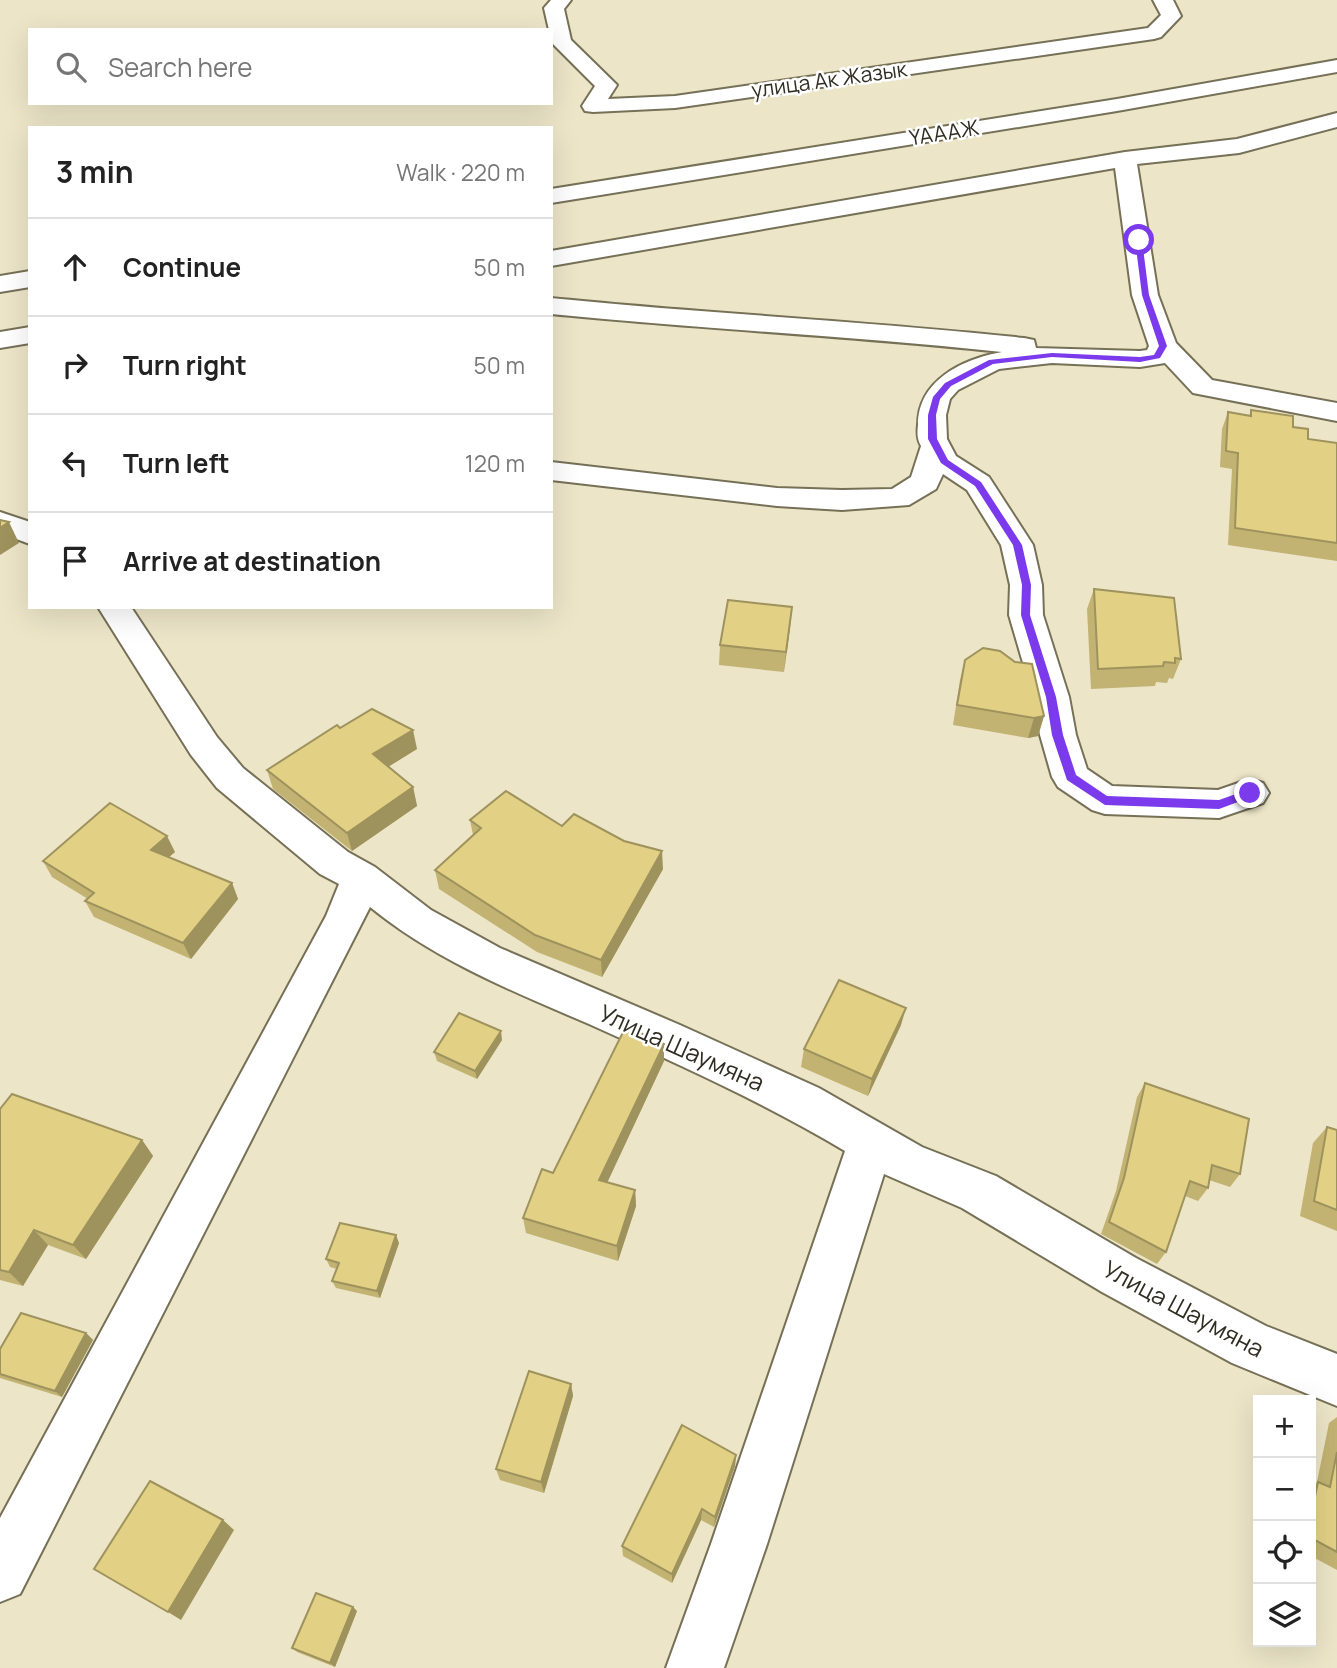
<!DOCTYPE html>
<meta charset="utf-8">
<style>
body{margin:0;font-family:Manrope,sans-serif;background:#f2f2f2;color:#222}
.controls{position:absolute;right:21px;bottom:21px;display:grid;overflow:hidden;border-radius:0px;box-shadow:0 7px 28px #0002}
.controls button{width:63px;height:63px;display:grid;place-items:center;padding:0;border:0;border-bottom:2px solid #e0e0e0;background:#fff;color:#222;font:35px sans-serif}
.stop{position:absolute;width:21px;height:21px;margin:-16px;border:5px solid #7c3aed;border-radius:50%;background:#fff}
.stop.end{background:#7c3aed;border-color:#fff;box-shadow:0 2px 7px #0008}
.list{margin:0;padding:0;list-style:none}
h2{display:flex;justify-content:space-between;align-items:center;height:91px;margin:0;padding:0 28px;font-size:30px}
h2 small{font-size:23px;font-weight:400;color:#767676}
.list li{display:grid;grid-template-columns:46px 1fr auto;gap:21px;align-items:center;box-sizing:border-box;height:98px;padding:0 28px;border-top:2px solid #e0e0e0}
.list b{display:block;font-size:26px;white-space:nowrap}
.list em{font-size:23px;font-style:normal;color:#767676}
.icon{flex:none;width:38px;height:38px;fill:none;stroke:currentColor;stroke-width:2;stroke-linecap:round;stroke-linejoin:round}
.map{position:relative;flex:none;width:1337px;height:1668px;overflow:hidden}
.search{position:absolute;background:#fff;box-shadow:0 7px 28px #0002;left:28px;top:28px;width:525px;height:77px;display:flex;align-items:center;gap:18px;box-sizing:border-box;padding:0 24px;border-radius:0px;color:#767676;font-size:26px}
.panel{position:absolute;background:#fff;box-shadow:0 7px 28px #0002;left:28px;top:126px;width:525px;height:483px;border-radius:0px}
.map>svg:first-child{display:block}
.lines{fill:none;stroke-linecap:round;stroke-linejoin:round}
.minor-casing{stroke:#767057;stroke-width:4}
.highway-casing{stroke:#767057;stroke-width:4}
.minor{fill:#fff;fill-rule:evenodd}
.highway{fill:#fff;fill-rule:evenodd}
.wall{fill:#c2b372}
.shaded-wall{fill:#9e925d}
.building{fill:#e2d085;stroke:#9e925d;stroke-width:2}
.route{fill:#7c3aed}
.labels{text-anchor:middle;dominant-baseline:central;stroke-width:5;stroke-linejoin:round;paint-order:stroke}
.far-street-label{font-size:21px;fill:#302d22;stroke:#fff}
.street-label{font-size:24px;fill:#302d22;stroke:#fff}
</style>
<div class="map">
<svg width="1337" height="1668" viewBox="0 0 1337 1668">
<rect width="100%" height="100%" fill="#ece5c8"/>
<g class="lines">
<!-- minor casing -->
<g class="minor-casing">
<g id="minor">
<polygon points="551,0 571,0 564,9 571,40 617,85 608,99 675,96 1148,28 1161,15 1153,0 1173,0 1181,16 1161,37 1154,39 675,108 593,112 585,111 582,106 595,86 551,42 551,30 549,30 544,8"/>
<path d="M1337,113v14l-98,26 -102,11 21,131 18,48 36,37 125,23v18l-144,-28 -28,-30 -25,4 -88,-4 -53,6 -41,21 -8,9 -4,16 1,24 9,17 33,21 44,68 9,40 1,30 26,82 7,38 11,34 25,17 106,4 32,-11 13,4 6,10 -6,10 -44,15 -114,-4 -13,-4 -34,-23 -6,-10 -12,-42 -7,-38 -24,-82 1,-30 -9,-40 -34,-55 -24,-16 -7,15 -27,16 -67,5 -65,-4 -226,-26v-18l226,26 65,2 50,-1 19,-12 10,-31c-4,-7 -4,-13 -3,-21 0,-45 45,-66 84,-73 -150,-16 -301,-23 -451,-38v-16c158,16 316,23 473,40l10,2 2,8 104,3 7,-1 2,-4 -17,-51 -17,-127 -564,98v-15l574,-99 112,-13z"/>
<polygon points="30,327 30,343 0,348 0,332"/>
<polygon points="0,512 30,522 30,544 0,533"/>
<path d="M98,607h33l86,130 26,31 105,84 27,15 56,43 69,38 180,77 139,63 103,59 74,29 140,82 130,68 71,28v52l-105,-43 -130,-71 -140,-84 -78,-34 -117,370 -43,124h-58l45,-124 134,-393c-82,-49 -169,-88 -256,-127 -77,-33 -154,-64 -219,-117l-350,687 -20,8v-84l326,-602 13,-32 -19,-10 -103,-86 -26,-33z"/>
</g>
</g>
<!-- highway casing -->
<g class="highway-casing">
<g id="highway">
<polygon points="1337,60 1337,72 1117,111 551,203 551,189 1117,99"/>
<polygon points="30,271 30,287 0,292 0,276"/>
</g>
</g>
<!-- minor -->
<use href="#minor" class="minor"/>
<!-- highway -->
<use href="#highway" class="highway"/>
</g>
<!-- wall -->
<g class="wall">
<polygon points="1251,410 1293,427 1308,439 1337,443 1337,561 1228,545 1232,469 1220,467 1222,429 1228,412 1249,416"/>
<polygon points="1094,589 1181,659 1173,679 1169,678 1167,683 1156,682 1155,686 1091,689 1087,609"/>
<polygon points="790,627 784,672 719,665 720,645"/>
<polygon points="965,660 1044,716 1038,736 1028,738 953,725 960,680"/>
<polygon points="340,728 417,749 388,767 413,787 417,806 352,851 273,789 267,770"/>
<polygon points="470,820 562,826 663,869 602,977 537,952 439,889 435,870 473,835"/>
<polygon points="175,852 168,857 232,883 238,899 191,959 94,917 85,901 88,899 52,877 43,861"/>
<polygon points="901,1025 868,1096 801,1067 804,1049"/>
<polygon points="502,1040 477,1079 437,1061 434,1052"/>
<polygon points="664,1061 607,1182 635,1190 636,1206 618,1261 526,1233 523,1218 553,1173"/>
<polygon points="1145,1083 1240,1174 1230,1187 1209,1180 1208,1188 1198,1201 1185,1196 1166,1252 1157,1264 1101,1234 1116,1191 1137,1097"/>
<polygon points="0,1109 142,1140 153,1156 86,1259 48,1245 23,1286 0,1280"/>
<polygon points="1327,1127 1337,1130 1337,1231 1300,1216 1313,1143"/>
<polygon points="399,1243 380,1298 336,1288 332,1281 337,1269 330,1267 326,1259"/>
<polygon points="86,1333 93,1340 62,1397 0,1378 0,1349"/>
<polygon points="571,1384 573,1396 544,1493 500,1480 496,1469"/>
<polygon points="1337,1417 1337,1570 1311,1556 1311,1486 1317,1482 1329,1423"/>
<polygon points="736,1455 735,1466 714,1527 701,1520 672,1583 623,1556 622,1546"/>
<polygon points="357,1611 335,1667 297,1652 292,1648"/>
</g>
<!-- shaded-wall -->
<g class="shaded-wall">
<polygon points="9,522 19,543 0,555 0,528"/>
<polygon points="792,607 790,627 784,672 786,652"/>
<polygon points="1044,716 1038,736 1028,738 1034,718"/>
<polygon points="413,730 417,749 378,773 373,754"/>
<polygon points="413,787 417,806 352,851 347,833"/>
<polygon points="167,836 175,852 159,866 151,850"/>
<polygon points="662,851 663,869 602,977 601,960"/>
<polygon points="232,883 238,899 191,959 183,943"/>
<polygon points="906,1008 901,1025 868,1096 872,1079"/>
<polygon points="501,1031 502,1040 477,1079 475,1071"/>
<polygon points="664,1044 664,1061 601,1196 599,1180"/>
<polygon points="142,1140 153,1156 86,1259 73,1245"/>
<polygon points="635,1190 636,1206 618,1261 617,1246"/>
<polygon points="34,1230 48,1245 23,1286 9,1272"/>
<polygon points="396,1235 399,1243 380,1298 377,1291"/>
<polygon points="86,1333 93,1340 62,1397 55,1391"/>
<polygon points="571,1384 573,1396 544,1493 541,1482"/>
<polygon points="736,1455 735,1466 714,1527 715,1517"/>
<polygon points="702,1509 701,1520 672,1583 672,1574"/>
<polygon points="223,1520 234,1530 181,1620 168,1612"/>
<polygon points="353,1607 357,1611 335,1667 330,1663"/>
</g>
<!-- building -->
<g class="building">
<polygon points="1251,410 1293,416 1293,427 1308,429 1308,439 1337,443 1337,543 1235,528 1238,453 1226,451 1228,412 1251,416"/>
<polygon points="0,520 9,522 0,528"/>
<polygon points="1094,589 1174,598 1181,659 1175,658 1175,663 1164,662 1163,666 1098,669"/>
<polygon points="728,600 792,607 786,652 720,645"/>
<polygon points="983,648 1000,651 1015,662 1032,664 1044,716 1034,718 957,705 965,660"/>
<polygon points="372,709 413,730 373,754 413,787 347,833 267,770 337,725 340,728"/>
<polygon points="506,791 562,826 574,814 624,841 662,851 601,960 535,935 435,870 481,828 470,820"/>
<polygon points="110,803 167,836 151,850 232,883 183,943 85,901 94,893 43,861"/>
<polygon points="839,980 906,1008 872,1079 804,1049"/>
<polygon points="459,1013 501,1031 475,1071 434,1052"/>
<polygon points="626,1026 664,1044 599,1180 635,1190 617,1246 523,1218 542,1169 553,1173"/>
<polygon points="1145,1083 1249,1119 1240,1174 1212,1165 1208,1188 1190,1181 1166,1252 1109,1222 1124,1178"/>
<polygon points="12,1094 142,1140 73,1245 34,1230 9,1272 0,1270 0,1109"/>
<polygon points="1327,1127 1337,1130 1337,1210 1314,1201"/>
<polygon points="340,1223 396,1235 377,1291 332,1281 339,1263 326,1259"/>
<polygon points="21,1313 86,1333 55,1391 0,1374 0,1349"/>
<polygon points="529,1371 571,1384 541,1482 496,1469"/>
<polygon points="682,1425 736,1455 715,1517 702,1509 672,1574 622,1546"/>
<polygon points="1337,1452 1337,1552 1311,1538 1311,1516 1318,1482 1330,1487"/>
<polygon points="150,1481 223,1520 168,1612 94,1569"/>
<polygon points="316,1593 353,1607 330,1663 292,1648"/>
</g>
<!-- route -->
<polygon class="route" points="1139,238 1142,240 1149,295 1167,346 1160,358 1140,362 1052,357 993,364 951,386 940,399 936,415 937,439 948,460 981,482 1022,545 1031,585 1030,615 1056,697 1063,735 1076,775 1107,796 1219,800 1250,789 1256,793 1254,796 1219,809 1105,805 1067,780 1052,735 1046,697 1021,615 1022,585 1013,545 975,486 941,463 928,439 928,415 933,397 945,383 989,360 1052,353 1140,357 1154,355 1159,346 1142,295 1135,240"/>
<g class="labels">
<!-- far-street labels -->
<g class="far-street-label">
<text transform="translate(829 79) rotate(-8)">улица Ак Жазык</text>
<text transform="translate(944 132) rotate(-9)">ҮАААЖ</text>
</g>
<!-- street labels -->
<g class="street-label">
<text transform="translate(682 1047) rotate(24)">Улица Шаумяна</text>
<text transform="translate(1184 1308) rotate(28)">Улица Шаумяна</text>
</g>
</g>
</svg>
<div class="controls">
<button>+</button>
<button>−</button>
<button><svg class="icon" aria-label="locate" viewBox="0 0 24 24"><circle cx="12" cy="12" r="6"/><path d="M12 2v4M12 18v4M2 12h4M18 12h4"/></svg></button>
<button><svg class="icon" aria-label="layers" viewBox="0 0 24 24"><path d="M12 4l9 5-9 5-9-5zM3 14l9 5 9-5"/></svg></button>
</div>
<div class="stop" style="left:1139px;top:240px"></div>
<div class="stop end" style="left:1250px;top:793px"></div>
<div class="search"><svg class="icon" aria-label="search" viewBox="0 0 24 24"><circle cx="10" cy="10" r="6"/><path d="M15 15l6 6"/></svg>Search here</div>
<section class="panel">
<h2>3 min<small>Walk · 220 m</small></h2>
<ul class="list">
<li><svg class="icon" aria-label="ahead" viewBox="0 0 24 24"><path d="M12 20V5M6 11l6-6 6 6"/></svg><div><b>Continue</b></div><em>50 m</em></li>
<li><svg class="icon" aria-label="right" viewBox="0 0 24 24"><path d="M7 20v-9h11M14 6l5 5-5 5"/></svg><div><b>Turn right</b></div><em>50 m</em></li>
<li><svg class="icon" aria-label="left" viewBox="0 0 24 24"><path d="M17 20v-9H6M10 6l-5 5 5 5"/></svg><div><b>Turn left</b></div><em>120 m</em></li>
<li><svg class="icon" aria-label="arrive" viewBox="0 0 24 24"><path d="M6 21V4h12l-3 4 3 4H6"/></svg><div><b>Arrive at destination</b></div></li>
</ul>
</section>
</div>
